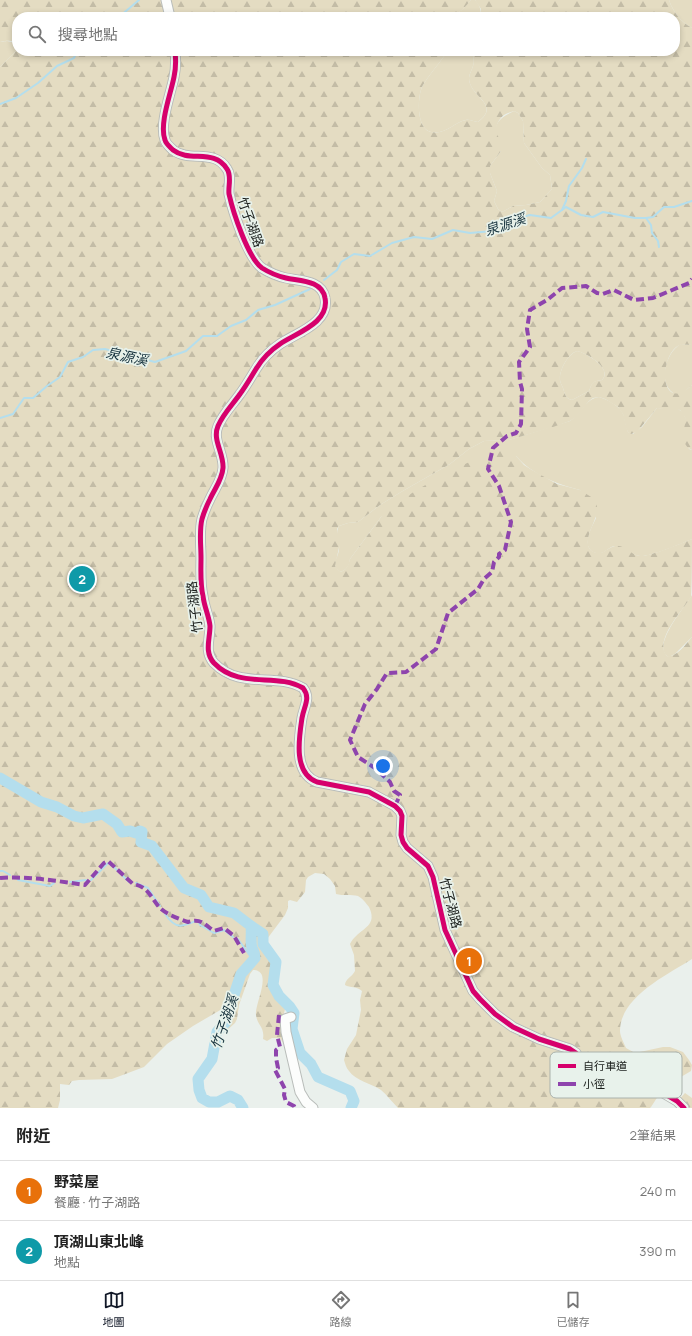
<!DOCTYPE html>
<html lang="zh-TW">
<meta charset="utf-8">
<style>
body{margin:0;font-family:Manrope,"Noto Sans TC",sans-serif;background:#f6f6f6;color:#222}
.you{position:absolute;left:383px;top:766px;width:14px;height:14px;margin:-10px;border:3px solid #fff;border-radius:50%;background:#1a73e8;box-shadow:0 0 0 6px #1a73e833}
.badge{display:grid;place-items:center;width:26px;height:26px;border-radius:50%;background:#111827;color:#fff;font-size:13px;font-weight:700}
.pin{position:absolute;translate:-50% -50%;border:2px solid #fff;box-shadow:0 1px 4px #0006}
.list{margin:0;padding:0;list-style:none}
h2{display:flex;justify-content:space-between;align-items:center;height:52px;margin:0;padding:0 16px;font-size:17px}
h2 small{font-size:13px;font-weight:400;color:#767676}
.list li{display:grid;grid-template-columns:26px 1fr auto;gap:12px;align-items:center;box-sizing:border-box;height:60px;padding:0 16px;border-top:1px solid #e0e0e0}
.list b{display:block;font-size:15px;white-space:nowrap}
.list p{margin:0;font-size:13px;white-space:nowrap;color:#767676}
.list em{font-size:13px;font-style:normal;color:#767676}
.icon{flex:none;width:22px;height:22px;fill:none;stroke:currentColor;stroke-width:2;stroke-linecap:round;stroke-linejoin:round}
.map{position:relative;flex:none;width:692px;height:1108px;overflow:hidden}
.search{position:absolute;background:#fff;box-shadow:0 2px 6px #0003;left:12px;right:12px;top:12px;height:44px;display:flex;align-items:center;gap:10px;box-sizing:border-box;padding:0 14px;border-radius:16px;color:#767676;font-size:15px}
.sheet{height:172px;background:#fff}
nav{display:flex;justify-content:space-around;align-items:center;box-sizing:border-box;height:56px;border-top:1px solid #e0e0e0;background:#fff;font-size:11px;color:#767676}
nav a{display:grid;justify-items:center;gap:2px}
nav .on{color:#111827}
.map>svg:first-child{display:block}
.green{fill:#e4dcc2}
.forest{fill:url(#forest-firs);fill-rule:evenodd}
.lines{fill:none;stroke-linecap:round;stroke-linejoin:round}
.stream{stroke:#b4deed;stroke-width:2}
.river{stroke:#b4deed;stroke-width:11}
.minor-casing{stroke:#b9bdba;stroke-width:11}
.minor{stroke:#fcfdfc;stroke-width:9}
.quiet{stroke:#8e44ad;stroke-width:4;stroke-dasharray:8 4;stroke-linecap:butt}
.cycleway-casing{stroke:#e8f2eb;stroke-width:8}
.cycleway{stroke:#d6006c;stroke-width:5}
.labels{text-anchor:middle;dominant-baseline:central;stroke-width:3.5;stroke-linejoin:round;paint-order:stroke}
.street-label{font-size:13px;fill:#191d1a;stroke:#e8f2eb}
.water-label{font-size:14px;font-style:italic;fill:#15313c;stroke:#e8f2eb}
.key{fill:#e8f2eb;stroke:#aab2ac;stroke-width:1}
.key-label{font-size:11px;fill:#191d1a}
</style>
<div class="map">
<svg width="692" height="1108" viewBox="0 0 692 1108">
<defs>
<pattern id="forest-firs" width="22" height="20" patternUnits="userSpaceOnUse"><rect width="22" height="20" fill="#e4dcc2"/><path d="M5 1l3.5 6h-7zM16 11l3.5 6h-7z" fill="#c3bca6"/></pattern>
</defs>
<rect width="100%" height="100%" fill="#eaf0ec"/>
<!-- green -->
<g class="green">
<path d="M471,0h4c5,5 6,10 6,17h-38c4,-3 5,-2 9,-2 9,-2 14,-10 19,-15z"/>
<path d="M669,0h23v28c-11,-6 -19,-16 -23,-28z"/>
<polygon points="7,41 16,43 17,50 0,67 0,42"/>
<path d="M447,51h25c1,5 3,10 1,15 -1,4 -4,8 -4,12 0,19 33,26 9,44 -4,0 -9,-3 -12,-2 -12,2 -20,15 -35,12 -15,-3 -14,-37 -8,-47 6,-10 15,-20 22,-30z"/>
<path d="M514,111l4,2 5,8 1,22 18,25 8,7 2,14 -12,13 -14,3 -13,1 -11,6 -4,-3 -4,-8 3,-10 -7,-18v-7l11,-15c-2,-6 -5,-13 -5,-19 -2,-11 9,-17 18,-21z"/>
<path d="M681,344l11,1v40l-8,7 -7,3c-21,-8 -12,-43 4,-51z"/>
<path d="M577,351c10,2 36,18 25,29 -9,1 -10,3 -13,11l-17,9c-7,-2 -7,-6 -9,-12 -1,-3 -3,-5 -3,-8 -1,-10 8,-26 17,-29z"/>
<path d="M599,397c9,3 22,9 25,19 1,5 2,11 4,16l5,2 9,-7 15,-19 21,1 6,4 2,8 -2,13 5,15 3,1v89c-11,5 -43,18 -52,17 -10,-1 -15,-10 -25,-10 -5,0 -9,6 -14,7 -3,1 -5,0 -8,-1 -12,-7 -1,-25 3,-34l-16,-28c-24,-6 -47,-15 -64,-34l-135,61 -31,42c-1,7 -3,10 -9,13 -3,-2 -6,-3 -6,-7 0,-6 4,-11 4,-16 1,-8 -4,-16 0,-23l9,-3 10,-1 22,-17 21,-13 49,-28 19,-15 15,-8 25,-1 61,-19c11,-7 15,-22 29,-24z"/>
<path d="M692,595v42l-17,17 -6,3c-19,-10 16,-50 23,-62z"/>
</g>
<!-- forest -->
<g class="forest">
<path d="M0,0h471c-5,6 -10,13 -19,15 -4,0 -5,-1 -9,2h-426v28c-4,-6 -11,-4 -17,-3z"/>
<path d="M475,0h194c4,12 12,22 23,28v317c-4,0 -9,-1 -12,0 -21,8 -22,71 12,40v65c-14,-6 -6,-22 -7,-33l-5,-7c-5,-1 -9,1 -13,0 -4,-1 -6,-2 -10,-2l-20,24 -6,2 -3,-2 -2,-4 -3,-14 -5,-7 -13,-8 -6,-2 -6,1 -4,3 -13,16 -6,4 -17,6 -44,13 -25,1 -15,8 -19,15 -49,28 -21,13 -22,17 -10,1 -9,3 -2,3 3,14 -5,23 2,3 4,3c6,-3 7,-6 9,-13l31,-42 31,-24 37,-22 25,-11 29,-10 13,6 8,9 8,5 25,14 23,6 16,10c5,18 -10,31 -8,44 0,3 2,6 4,7 10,6 14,-3 23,-5 10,-2 15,9 25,10 9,1 42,-13 52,-17 0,10 0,53 -1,58 -8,13 -38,44 -24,59 9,2 19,-12 25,-19v322c-25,16 -72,38 -72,72 0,5 4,12 6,17l9,5 28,-6h7l13,5 6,8 3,5 -1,6 -27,16 -13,20 -1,1h-252c-6,-6 -11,-13 -17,-18 -9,-6 -26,-10 -32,-19 -3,-3 -4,-8 -5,-11l3,-11 9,-14 5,-25 -1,-10 2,-9c-5,-5 -12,-3 -17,-6 0,-6 7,-8 10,-14l-1,-16 -4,-11c8,-16 29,-16 19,-37 -3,-4 -7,-9 -11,-11 -7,-2 -15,0 -22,-2l-1,-8 -5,-7 -6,-5 -9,-1 -7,4 -2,3 -1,12 -8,10 -7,-2 -2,1v7l-3,7 -21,28 14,16 2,8 -4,18 11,16 -4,16 13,29 1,6 -3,4 -4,-2 -10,-16h-8l-5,3 -4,-2c2,-12 -6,-14 -7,-24 -2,-10 18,-45 -3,-45l-3,4 -11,31 -2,14 -2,4 -11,10 -11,2 -1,-2 1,-5 6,-5 6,-11 -1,-2 -2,-1 -29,17 -26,18 -23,23 -32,12 -33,1 -7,1 -3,4 -9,-1v16l-2,8h-58v-1041l17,-17v1h430l-2,4c-7,10 -16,20 -22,30 -6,10 -7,44 8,47 15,3 23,-10 35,-12 3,-1 8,2 12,2 24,-18 -9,-25 -9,-44 0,-4 3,-8 4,-12 2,-5 0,-10 -1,-15h203v-34h-194v-8zM514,111l4,2 5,8 1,22 18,25 8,7 2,14 -12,13 -14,3 -13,1 -11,6 -4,-3 -4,-8 3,-10 -7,-18v-7l11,-15v-10c-7,-8 -6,-19 3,-26 3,-2 7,-3 10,-4zM577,351c10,2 36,18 25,29 -10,1 -10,3 -13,11l-17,9c-7,-2 -7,-6 -9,-12 -1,-3 -3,-5 -3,-8 -1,-10 8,-26 17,-29z"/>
<polygon points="685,1093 692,1098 692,1108 678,1108 675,1104"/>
</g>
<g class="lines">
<!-- stream -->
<g class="stream">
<polyline points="119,17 139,0"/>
<polyline points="0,104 16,98 38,83 57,66 74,58 77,51"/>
<polyline points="562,210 566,201 569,186 582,168 586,159"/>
<polyline points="646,218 651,225 652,233 658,241 659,247"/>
<polyline points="324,280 337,270 341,262 354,254 370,256 392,243 414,237 432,239 453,230 470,233 493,231 504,222 530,215 551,218 566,207 581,215 593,217 603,212 635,218 646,218 653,217 664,207 674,207 692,201"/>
<polyline points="0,418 13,414 24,398 33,398 47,386 60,377 68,362 83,357 93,350 105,349 155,362 186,351 203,336 217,336 231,326 246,320 258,310 275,305 310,289"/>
<polyline points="0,871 3,871 10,875"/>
<polyline points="18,880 50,886 54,883"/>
<polyline points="91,880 108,863 114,867 129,882"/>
<polyline points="70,882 86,880"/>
<polyline points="136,883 148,888 160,906"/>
<path d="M165,914c11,16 17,13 33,6l2,5 14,8 10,-3 9,7"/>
<polyline points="238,939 253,960"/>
</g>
<!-- river -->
<g class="river">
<path d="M0,778l41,24 16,5 17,9 9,2 20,-4 14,10 5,8 8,-1 6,2 4,-2 2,1 -1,10 11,4 32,42 17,7 8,12 25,6 17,13c1,7 -1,16 1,22 2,4 3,5 3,10l-14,16 -7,21 -8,17v10l-9,10 -5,27 -14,20 1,11 3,8 7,4h9l12,-6 8,4 5,8"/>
<polyline points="251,926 263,934 263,944 276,962 273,985 279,996 290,1007 294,1013 292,1029 300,1053 311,1064 318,1077 350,1091 354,1101 351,1108"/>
</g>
<!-- minor casing -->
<g class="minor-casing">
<g id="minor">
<polyline points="166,0 170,17"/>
<path d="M175,51c1,9 1,17 -1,26 -3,16 -15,47 -9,63 1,4 5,7 8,10 17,13 41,-2 54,19 5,7 1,17 2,25 4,18 19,64 33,74 8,5 15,8 24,10 14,3 36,2 39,20 5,25 -29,35 -45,46 -9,6 -18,15 -24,25 -5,8 -10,17 -16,25 -7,10 -17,20 -22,32 -6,14 6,27 5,42 -1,12 -8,20 -13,31 -3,6 -6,13 -8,20 -3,12 -1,26 -1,39 0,13 -1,26 2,38 1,10 6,20 7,30 0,13 -6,26 4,37 26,27 62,9 89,25 8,10 1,18 -1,30 -3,20 -9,55 15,64l52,10 26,14 5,5 2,5 -1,19 2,7 4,6 21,18 5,11 12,53 28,61 7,8 15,15 18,13 26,12 31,10 6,4 9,18 6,4h16l26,10 27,6 17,10 7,7"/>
<polyline points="291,1017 285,1019 286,1032 300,1092 306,1102 313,1108"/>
</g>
</g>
<!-- minor -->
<use href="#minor" class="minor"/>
<!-- quiet -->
<g class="quiet">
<polyline points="395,806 400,795 394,791 390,782 375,768 358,757 350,740 365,704 377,689 387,673 406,672 436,649 448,613 478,589 484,579 492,572 494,562 499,557 499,554 505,550 511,522 499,486 488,469 493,448 507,436 516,433 521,424 522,389 520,382 519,362 530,347 527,329 530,310 547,300 562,288 586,286 597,293 603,294 614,290 634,300 653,298 689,283 692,279"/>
<path d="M0,878c28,-2 57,3 85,7l19,-22 4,-2 25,23c15,2 18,14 27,24 6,6 19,11 28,14 13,-4 16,2 26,9l10,-3 10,8 10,17"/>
<polyline points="279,1015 277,1035 280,1047 276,1050 276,1058 278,1068 275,1070 285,1089 284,1095 286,1102 294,1106 295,1108"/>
</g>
<!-- cycleway casing -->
<g class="cycleway-casing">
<path id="cycleway" d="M175,51c1,9 1,17 -1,26 -3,16 -15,47 -9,63 1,4 5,7 8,10 17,13 41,-2 54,19 5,7 1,17 2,25 4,18 19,64 33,74 8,5 15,8 24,10 14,3 36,2 39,20 5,25 -29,35 -45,46 -9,6 -18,15 -24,25 -5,8 -10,17 -16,25 -7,10 -17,20 -22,32 -6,14 6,27 5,42 -1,12 -8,20 -13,31 -3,6 -6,13 -8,20 -3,12 -1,26 -1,39 0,13 -1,26 2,38 1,10 6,20 7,30 0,13 -6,26 4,37 26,27 62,9 89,25 8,10 1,18 -1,30 -3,20 -9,55 15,64l52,10 26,14 5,5 2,5 -1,19 2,7 4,6 21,18 5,11 12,53 28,61 7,8 15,15 18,13 26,12 31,10 6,4 9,18 6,4h16l26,10 27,6 17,10 7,7"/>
</g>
<!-- cycleway -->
<use href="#cycleway" class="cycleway"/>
</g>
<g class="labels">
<!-- street labels -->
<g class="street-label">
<text transform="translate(251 222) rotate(70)">竹子湖路</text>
<text transform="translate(194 607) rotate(-97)">竹子湖路</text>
<text transform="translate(451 903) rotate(75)">竹子湖路</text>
</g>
<!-- water labels -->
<g class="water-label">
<text transform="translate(505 224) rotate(-18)">泉源溪</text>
<text transform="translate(127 356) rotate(12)">泉源溪</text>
<text transform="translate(224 1022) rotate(-71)">竹子湖溪</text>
</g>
</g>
<!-- legend -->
<rect x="550" y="1052" width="132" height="46" rx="6" class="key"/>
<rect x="558" y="1064" width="18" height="4" fill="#d6006c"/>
<rect x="558" y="1082" width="18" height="4" fill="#8e44ad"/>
<g class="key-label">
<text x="583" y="1070">自行車道</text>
<text x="583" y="1088">小徑</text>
</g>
</svg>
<div class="you"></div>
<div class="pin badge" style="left:469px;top:961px;background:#e8710a">1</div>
<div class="pin badge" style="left:82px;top:579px;background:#0f9aa8">2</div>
<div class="search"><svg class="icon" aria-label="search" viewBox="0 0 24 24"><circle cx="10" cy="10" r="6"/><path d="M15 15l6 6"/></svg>搜尋地點</div>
</div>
<section class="sheet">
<h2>附近<small>2筆結果</small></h2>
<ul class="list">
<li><span class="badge" style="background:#e8710a">1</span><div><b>野菜屋</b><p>餐廳 · 竹子湖路</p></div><em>240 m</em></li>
<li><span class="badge" style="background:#0f9aa8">2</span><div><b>頂湖山東北峰</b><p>地點</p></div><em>390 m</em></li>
</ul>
</section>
<nav>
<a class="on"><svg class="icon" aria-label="map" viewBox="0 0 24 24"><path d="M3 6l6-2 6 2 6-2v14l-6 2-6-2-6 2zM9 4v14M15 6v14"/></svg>地圖</a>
<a><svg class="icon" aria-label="directions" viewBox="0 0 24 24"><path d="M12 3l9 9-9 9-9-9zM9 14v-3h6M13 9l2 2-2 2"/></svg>路線</a>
<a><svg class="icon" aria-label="saved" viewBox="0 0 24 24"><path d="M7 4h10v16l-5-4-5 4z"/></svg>已儲存</a>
</nav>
